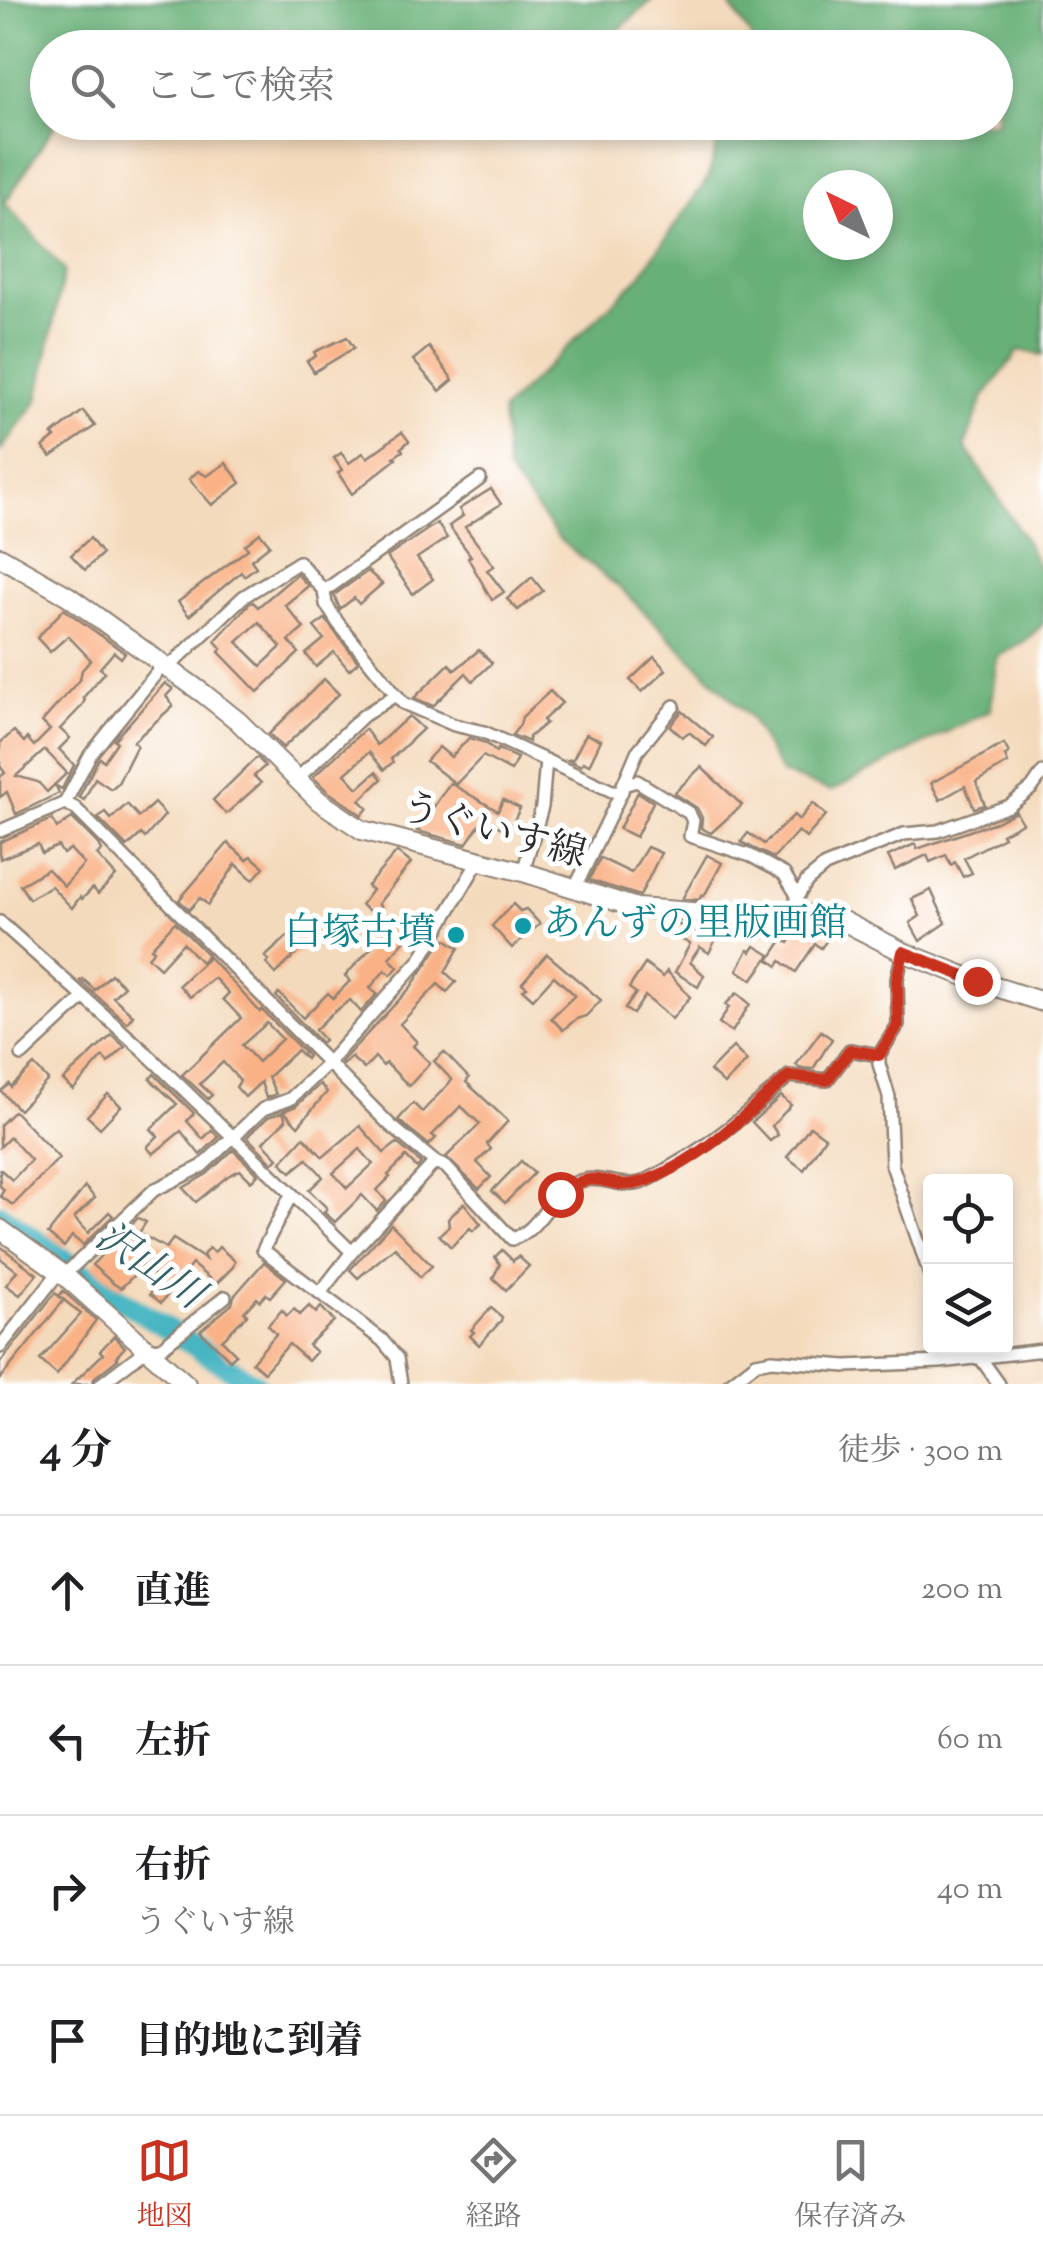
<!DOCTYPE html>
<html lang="ja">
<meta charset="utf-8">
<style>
body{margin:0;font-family:"Sorts Mill Goudy","Noto Serif JP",serif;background:#f2f2f2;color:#202124}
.controls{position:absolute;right:30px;bottom:30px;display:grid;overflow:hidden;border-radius:10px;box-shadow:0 5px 15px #0003}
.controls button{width:90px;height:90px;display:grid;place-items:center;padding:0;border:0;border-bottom:2px solid #e0e0e0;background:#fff;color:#202124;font:50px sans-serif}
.compass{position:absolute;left:803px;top:170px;width:90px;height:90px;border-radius:50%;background:#fff;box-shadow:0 5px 15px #0003;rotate:317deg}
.stop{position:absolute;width:30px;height:30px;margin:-22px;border:8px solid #c8321e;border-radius:50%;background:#fff}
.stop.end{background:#c8321e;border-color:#fff;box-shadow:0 2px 10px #0008}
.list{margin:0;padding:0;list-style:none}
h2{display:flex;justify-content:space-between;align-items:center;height:130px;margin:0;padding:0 40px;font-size:42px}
h2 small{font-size:32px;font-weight:400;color:#757577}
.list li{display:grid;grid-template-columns:65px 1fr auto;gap:30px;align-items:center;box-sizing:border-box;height:150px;padding:0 40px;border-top:2px solid #e0e0e0}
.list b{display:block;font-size:38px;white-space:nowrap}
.list p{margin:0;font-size:32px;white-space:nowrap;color:#757577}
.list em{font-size:32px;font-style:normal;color:#757577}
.icon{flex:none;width:55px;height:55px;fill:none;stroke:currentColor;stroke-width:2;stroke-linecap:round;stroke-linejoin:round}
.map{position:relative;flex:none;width:1043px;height:1384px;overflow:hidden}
.search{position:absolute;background:#fff;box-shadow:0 5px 15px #0003;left:30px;right:30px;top:30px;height:110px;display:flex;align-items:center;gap:25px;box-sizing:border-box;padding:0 35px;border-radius:55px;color:#757577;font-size:38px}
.sheet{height:730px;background:#fff}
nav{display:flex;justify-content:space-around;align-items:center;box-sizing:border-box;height:140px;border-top:2px solid #e0e0e0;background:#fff;font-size:28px;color:#757577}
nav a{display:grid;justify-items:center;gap:5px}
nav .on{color:#c8321e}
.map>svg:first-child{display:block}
.forest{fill:#68b077;stroke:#4a6e51;stroke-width:2.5;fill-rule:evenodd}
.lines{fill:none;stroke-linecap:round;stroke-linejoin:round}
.river{stroke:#47b5c2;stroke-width:22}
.building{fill:#f9b185;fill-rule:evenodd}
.street-casing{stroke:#908274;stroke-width:16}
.secondary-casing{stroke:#908274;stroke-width:22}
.street{stroke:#fff;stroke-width:11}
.secondary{stroke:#fff;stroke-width:18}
.route{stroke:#c8321e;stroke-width:12}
.culture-dot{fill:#0f9aa8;stroke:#fff;stroke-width:4}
.labels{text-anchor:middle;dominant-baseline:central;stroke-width:10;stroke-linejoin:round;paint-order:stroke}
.street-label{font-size:38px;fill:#2b2b2b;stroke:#fff}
.culture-label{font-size:38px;fill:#0d838f;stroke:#fff;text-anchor:start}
.water-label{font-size:40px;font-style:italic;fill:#366267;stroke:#fff}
</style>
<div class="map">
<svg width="1043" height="1384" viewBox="0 0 1043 1384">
<rect width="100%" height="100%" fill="#fff"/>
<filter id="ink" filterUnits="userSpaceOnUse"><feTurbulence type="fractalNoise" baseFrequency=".01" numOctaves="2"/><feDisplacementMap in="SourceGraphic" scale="20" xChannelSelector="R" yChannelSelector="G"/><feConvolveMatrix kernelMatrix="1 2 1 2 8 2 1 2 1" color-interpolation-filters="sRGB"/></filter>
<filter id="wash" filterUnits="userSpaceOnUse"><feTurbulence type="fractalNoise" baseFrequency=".0048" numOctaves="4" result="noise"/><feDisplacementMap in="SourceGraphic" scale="40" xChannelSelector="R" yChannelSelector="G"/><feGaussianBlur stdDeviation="2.25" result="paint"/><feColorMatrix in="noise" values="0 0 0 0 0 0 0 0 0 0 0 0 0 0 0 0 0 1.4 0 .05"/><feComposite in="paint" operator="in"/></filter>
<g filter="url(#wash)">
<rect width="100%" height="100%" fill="#f4dabc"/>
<!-- forest -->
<g class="forest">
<polygon points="0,0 652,0 600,47 48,48 48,122 56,123 5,203 64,270 38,400 0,451"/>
<path d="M727,0h316v355l-24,-5 -36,48 -18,48 60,94 18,36v48l-17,16 -29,17 -7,53 -159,81 -50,-18 -31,-56 -129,-128 -60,-48 -54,-70 -5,-60 137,-134 69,-99 15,-55 273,-1v-74l-247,-1 3,-9zM878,185v60h-60v-60z"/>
</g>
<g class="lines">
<!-- river -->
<polyline class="river" points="0,1215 115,1296 255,1384"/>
</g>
<g id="blocks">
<!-- building -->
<g class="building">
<polygon points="347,337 354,348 314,372 307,361 316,356 314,352"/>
<polygon points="429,347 453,380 440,391 413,360"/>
<polygon points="83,411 95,426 51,457 43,447 55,437 52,435"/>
<polygon points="402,432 409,441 401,448 403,451 394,457 396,459 352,494 338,473 342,470 334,458 341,453 349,463 363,453 367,458"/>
<polygon points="226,463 241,483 212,505 189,479 198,471 207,476"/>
<polygon points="491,489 501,504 465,527 494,566 487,570 504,592 492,600 468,558 471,556 449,526 463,516 459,509"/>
<polygon points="437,523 447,538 417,558 433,579 413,594 387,557"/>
<polygon points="260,533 270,545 251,560 256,567 244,576 241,572 189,616 178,602 248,549 245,545"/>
<polygon points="90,538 102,554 85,570 71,555"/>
<polygon points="368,571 382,584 359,604 354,598 340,609 334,595"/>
<path d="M297,574l11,12 -23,19 19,23 -15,13 10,12 -41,39 -39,-40 3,-3 -7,-8 34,-37 4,-2 5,5zM259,622l22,25 -20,19 -24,-24z"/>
<polygon points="532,577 543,591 518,610 507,599"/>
<path d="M64,609l61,44 -4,5 -7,-6 -14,16 5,4 -22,26 2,2 -4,7 -21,22 10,9 -11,11 15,16 -12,24 -6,-3 3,7 -43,21 -9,-22 -7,5v-20l5,-4 -5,-7v-23l14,-12 10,11 3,-4 7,8 16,-16 -8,-8 38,-43 2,-9 9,-10 -23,-24 -18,16 -13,-14zM45,750l22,23 -20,19 -9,-10 -22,-6z"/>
<polygon points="325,619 358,662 349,670 334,652 316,667 306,654 324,639 314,627"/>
<polygon points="479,650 492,663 473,681 466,673 433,706 414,698 449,664 455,670"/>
<polygon points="654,657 666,670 642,692 630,680"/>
<polygon points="324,679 339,694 283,748 269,734"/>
<polygon points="165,683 173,689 166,696 173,706 133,742 137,745 118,783 111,789 95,778 84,800 79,797 98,760 100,758 104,761 117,742 114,740"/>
<polygon points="550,691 562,703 543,720 546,723 529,737 529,742 512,735 520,725 522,717"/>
<polygon points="682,711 713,737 706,746 689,732 682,737 670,726"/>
<polygon points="409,716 423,729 391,759 393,762 384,770 369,752 345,774 358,788 376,772 382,779 360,800 368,808 362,815 327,791 313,777 365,729 377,745"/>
<polygon points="586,734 601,740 589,765 583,762 581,766 568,760 573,759"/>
<polygon points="469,738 486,743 496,752 498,749 517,758 511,771 483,756 456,784 426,761 439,747 451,757"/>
<polygon points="1004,744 1009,753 1005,756 1008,763 976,782 985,805 974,808 965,786 940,800 931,783"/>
<polygon points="257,757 265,766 254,776 261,783 226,814 213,800"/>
<polygon points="701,767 742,805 711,833 701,828 702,818 697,808 674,793"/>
<polygon points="450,783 498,811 503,800 520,808 509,831 483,820 466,844 417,831"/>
<polygon points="638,792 653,802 636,837 619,829"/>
<polygon points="154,803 165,815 145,838 141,834 127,847 98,818 105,812 111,819 127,804 139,817"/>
<polygon points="813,803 826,815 806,838 798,831 774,858 741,842 748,833 764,844 794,815 799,820"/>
<polygon points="1016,812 1022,823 1002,834 1004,837 964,858 972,873 963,877 955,862 951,865 946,855 930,862 927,855 895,870 888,856 915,844 917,849 996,822"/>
<polygon points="72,818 99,845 102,851 97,855 116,876 98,894 93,888 82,899 80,897 72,908 51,886 29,899 20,885 48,869 64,886 84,864 70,849 63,854 58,846 42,853 38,844 0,859 0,842 52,819 57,828"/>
<polygon points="228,843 247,860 251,856 264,867 253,880 236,864 208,905 200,898 189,910 179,900"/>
<polygon points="647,847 661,853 640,896 589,880 600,858 631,873"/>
<polygon points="397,852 411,863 378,904 381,907 375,915 361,905 372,890 367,886"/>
<polygon points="707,855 722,863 704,896 702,895 699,900 682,899"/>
<polygon points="931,890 946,923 920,941 910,923 920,916 912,899"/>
<polygon points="513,904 520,911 526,909 540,924 512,948 492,926"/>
<polygon points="399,918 414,930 389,958 398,967 391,975 385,970 370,988 377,994 361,1012 350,1000 329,1016 315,1030 324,1040 321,1043 276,996 279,993 303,1018 328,993 333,998 350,981 345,976"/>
<polygon points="175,922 208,955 201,962 183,943 160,968 148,957 154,950 151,948"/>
<polygon points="674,923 716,939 709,953 700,947 690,962 704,975 698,987 675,972 690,944 669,933"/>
<polygon points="800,926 818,933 820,930 830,936 821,948 815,944 796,972 781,961 778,966 769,960 783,939 789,943"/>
<polygon points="288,936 301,949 276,974 266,963 269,960 265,957"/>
<polygon points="444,938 459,948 445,972 456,982 447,992 438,984 400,1024 417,1042 413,1046 430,1063 409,1086 386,1063 383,1066 375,1057 364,1069 351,1057 343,1065 341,1062 411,987"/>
<polygon points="755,946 770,955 752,980 737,970 748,950 751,952"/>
<polygon points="547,954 601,1000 586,1016 576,1019 563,1030 551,1018 575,995 554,976 533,999 523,990 527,987 522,983"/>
<path d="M209,957l51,55 2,-2 46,46 -2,3 -9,-9 -29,27 8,17 -10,4 -5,-16 -16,15 -9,-10 4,-6 -17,-19 -23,22 12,11 -4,4 -26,-24 59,-57 -18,-19 6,-6 -15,-15 -24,19 -11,-12zM267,1023l15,16 -24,23 -16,-17z"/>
<polygon points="645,964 663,977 667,971 690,997 672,1019 645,996 633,1014 625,1009 636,993 629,988"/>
<polygon points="111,974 124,986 113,997 133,1015 127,1023 80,981 83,979 95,990"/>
<polygon points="737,993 750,1004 732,1032 719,1023 729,1007 725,1005"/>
<polygon points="821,1031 832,1039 813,1069 800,1068 796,1065"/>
<polygon points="112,1035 125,1047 108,1063 103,1057 73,1090 63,1080"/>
<polygon points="733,1047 747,1061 724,1084 710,1071"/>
<polygon points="444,1052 469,1078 466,1082 508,1121 487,1144 491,1149 477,1162 491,1177 479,1189 446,1157 480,1124 461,1106 432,1135 436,1138 429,1145 398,1120 413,1103 422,1112 452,1080 434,1061"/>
<polygon points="34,1065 48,1080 19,1110 1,1091 9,1084 11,1087"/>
<polygon points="154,1074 194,1113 187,1121 203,1139 212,1130 219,1137 200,1155 181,1131 153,1154 147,1147 158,1136 151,1129 177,1104 150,1079"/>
<polygon points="320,1084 327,1092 298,1126 284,1111 296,1106"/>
<polygon points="108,1094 121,1106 100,1128 87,1116"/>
<polygon points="781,1096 791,1105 772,1126 778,1135 770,1141 752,1122"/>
<polygon points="14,1111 59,1158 13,1205 0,1196 4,1190 0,1186 0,1169 12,1180 31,1160 10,1137 0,1147 0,1125"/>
<polygon points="283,1112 286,1120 263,1142 278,1158 273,1163 247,1137 268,1117"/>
<path d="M360,1126l24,27 13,-10 24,20 -4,5 -11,-11 -18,18 2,2 -13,13 9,11 -9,10 -15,-16 -27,27 -11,-10 3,-4 -18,-18 14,-13 -3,-4 -13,-14 -16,13 -10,-10 23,-25 19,20zM360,1149l13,15 -26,24 -14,-15z"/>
<polygon points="810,1126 825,1137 804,1170 787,1157"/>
<polygon points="233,1150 258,1174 251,1181 240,1170 228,1176 196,1202 183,1188 207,1174"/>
<polygon points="521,1161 534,1173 505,1203 492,1191"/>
<polygon points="85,1187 95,1198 74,1218 88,1233 109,1212 113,1216 83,1245 72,1236 64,1247 48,1234"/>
<polygon points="464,1203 481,1224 473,1231 470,1228 451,1247 439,1235 449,1226 448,1219"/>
<polygon points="138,1218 146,1222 139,1233 166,1248 173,1239 205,1259 203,1255 209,1248 214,1253 219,1247 235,1261 233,1267 216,1284 192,1264 161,1303 150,1294 158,1278 143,1266 121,1288 114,1284 92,1265"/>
<polygon points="391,1224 432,1266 420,1277 395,1247 358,1278 350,1270"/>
<polygon points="0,1246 37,1274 20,1295 6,1285 17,1271 0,1258"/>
<polygon points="502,1250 513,1261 518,1256 529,1266 506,1290 493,1278 500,1264 495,1257"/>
<polygon points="264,1262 286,1279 270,1297 266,1294 260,1301 257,1298 244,1312 247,1315 222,1340 236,1354 230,1360 200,1331 232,1304 234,1296"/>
<polygon points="63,1291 96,1320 57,1375 40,1360 81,1314 59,1296"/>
<polygon points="55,1293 64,1300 0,1379 0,1363"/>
<polygon points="309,1306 316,1313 321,1307 334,1321 308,1345 316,1352 308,1361 289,1344 264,1372 252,1362 276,1334 268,1325 282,1310 287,1316 294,1309 300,1315"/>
<polygon points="491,1308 502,1317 501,1321 479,1345 470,1336 474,1332 471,1330"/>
<polygon points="114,1336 125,1347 116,1357 118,1359 95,1377 92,1384 72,1384 103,1354 100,1351"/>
</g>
</g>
</g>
<g filter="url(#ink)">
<use href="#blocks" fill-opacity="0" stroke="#908274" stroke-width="2.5"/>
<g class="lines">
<!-- street casing -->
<g class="street-casing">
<g id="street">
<polyline points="324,591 480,479"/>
<polyline points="297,779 363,716 394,696"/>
<polyline points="623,785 637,752 674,706"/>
<path d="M65,803l10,5 315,317 45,37 11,5 66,72c27,-8 36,-41 61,-55 23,-13 44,5 67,-1 12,-4 23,-12 34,-18 43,-24 78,-56 115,-89l38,4 23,-30 29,5"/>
<polyline points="0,831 65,803 90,755 159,670 173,663 243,597 299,562 324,591 326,604 338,623 403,703 454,725 484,732 612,791 622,791 623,785 637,781 689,813 693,821 690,836 751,856 784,874 797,895"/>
<polyline points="523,872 542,807 546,760"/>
<polyline points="575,888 622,791"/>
<polyline points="796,899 807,881 825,866 904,834 938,831 1009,806 1032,788 1043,772"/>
<polyline points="0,922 144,1051 352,1252 435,1162"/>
<polyline points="903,952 897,979 898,1025 879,1055 879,1064 889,1097 892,1165 930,1275"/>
<polyline points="22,1055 83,998"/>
<polyline points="291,1195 263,1250 382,1340 397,1358 401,1384"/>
<polyline points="64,1275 154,1190 201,1167 263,1109 290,1099 324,1067 420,960 479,860"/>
<polyline points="320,1293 352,1252"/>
<polyline points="972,1346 999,1384"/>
<polyline points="0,1347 59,1272"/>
<polyline points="101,1384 147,1349 161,1348 225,1297"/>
<polyline points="729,1384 756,1363 772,1360 846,1366 940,1362 1043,1350"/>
</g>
</g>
<!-- secondary casing -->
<g class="secondary-casing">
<g id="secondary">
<polyline points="0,557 68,596 204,694 238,721 319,801 362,830 523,872 637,908 748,916 794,913 841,920 903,952 977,981 1043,1002"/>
<polyline points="0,1229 64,1275 186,1384"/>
</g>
</g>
<!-- street -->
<use href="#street" class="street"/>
<!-- secondary -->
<use href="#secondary" class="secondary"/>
</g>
</g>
<g class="lines" filter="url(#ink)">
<!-- route -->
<path class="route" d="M560,1194c38,-31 49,-1 82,-12 57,-19 103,-67 147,-106l38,4 23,-30 29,5 19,-30 -1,-46 6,-27 74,29"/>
</g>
<!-- markers -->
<g class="culture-dot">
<circle cx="523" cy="926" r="10"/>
<circle cx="456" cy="935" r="10"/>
</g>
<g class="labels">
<!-- street labels -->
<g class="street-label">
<text transform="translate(493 833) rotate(15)">うぐいす線</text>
</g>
<!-- culture labels -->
<g class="culture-label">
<text x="543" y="926">あんずの里版画館</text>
<text x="436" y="935" text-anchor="end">白塚古墳</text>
</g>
<!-- water labels -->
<g class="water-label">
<text transform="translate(148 1268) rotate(34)">沢山川</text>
</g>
</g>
</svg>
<div class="controls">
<button><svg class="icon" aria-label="locate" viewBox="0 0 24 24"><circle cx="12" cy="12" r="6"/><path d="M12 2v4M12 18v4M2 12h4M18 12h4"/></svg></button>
<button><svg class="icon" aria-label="layers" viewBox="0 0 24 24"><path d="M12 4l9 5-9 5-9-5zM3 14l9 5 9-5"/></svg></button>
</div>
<svg class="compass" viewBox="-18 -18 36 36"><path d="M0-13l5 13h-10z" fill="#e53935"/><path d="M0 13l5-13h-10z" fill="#757577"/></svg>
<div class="stop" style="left:560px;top:1194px"></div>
<div class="stop end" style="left:977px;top:981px"></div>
<div class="search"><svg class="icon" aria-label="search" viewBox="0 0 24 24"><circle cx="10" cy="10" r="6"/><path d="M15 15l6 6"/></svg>ここで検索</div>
</div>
<section class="sheet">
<h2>4 分<small>徒歩 · 300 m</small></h2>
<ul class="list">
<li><svg class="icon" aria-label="ahead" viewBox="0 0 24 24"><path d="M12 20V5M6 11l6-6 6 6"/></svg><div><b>直進</b></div><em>200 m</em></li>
<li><svg class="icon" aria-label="left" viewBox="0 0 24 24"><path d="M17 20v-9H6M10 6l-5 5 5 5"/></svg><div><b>左折</b></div><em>60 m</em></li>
<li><svg class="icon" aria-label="right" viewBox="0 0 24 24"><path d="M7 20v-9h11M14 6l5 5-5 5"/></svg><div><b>右折</b><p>うぐいす線</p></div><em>40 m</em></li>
<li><svg class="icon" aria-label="arrive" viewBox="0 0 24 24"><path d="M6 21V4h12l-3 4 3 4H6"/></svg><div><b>目的地に到着</b></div></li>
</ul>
</section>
<nav>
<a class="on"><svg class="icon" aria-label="map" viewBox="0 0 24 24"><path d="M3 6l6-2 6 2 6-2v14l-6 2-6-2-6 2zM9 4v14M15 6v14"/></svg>地図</a>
<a><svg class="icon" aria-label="directions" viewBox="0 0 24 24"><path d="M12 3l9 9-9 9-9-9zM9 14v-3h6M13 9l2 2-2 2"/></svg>経路</a>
<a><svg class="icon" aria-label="saved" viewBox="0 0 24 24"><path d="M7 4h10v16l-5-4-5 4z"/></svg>保存済み</a>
</nav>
